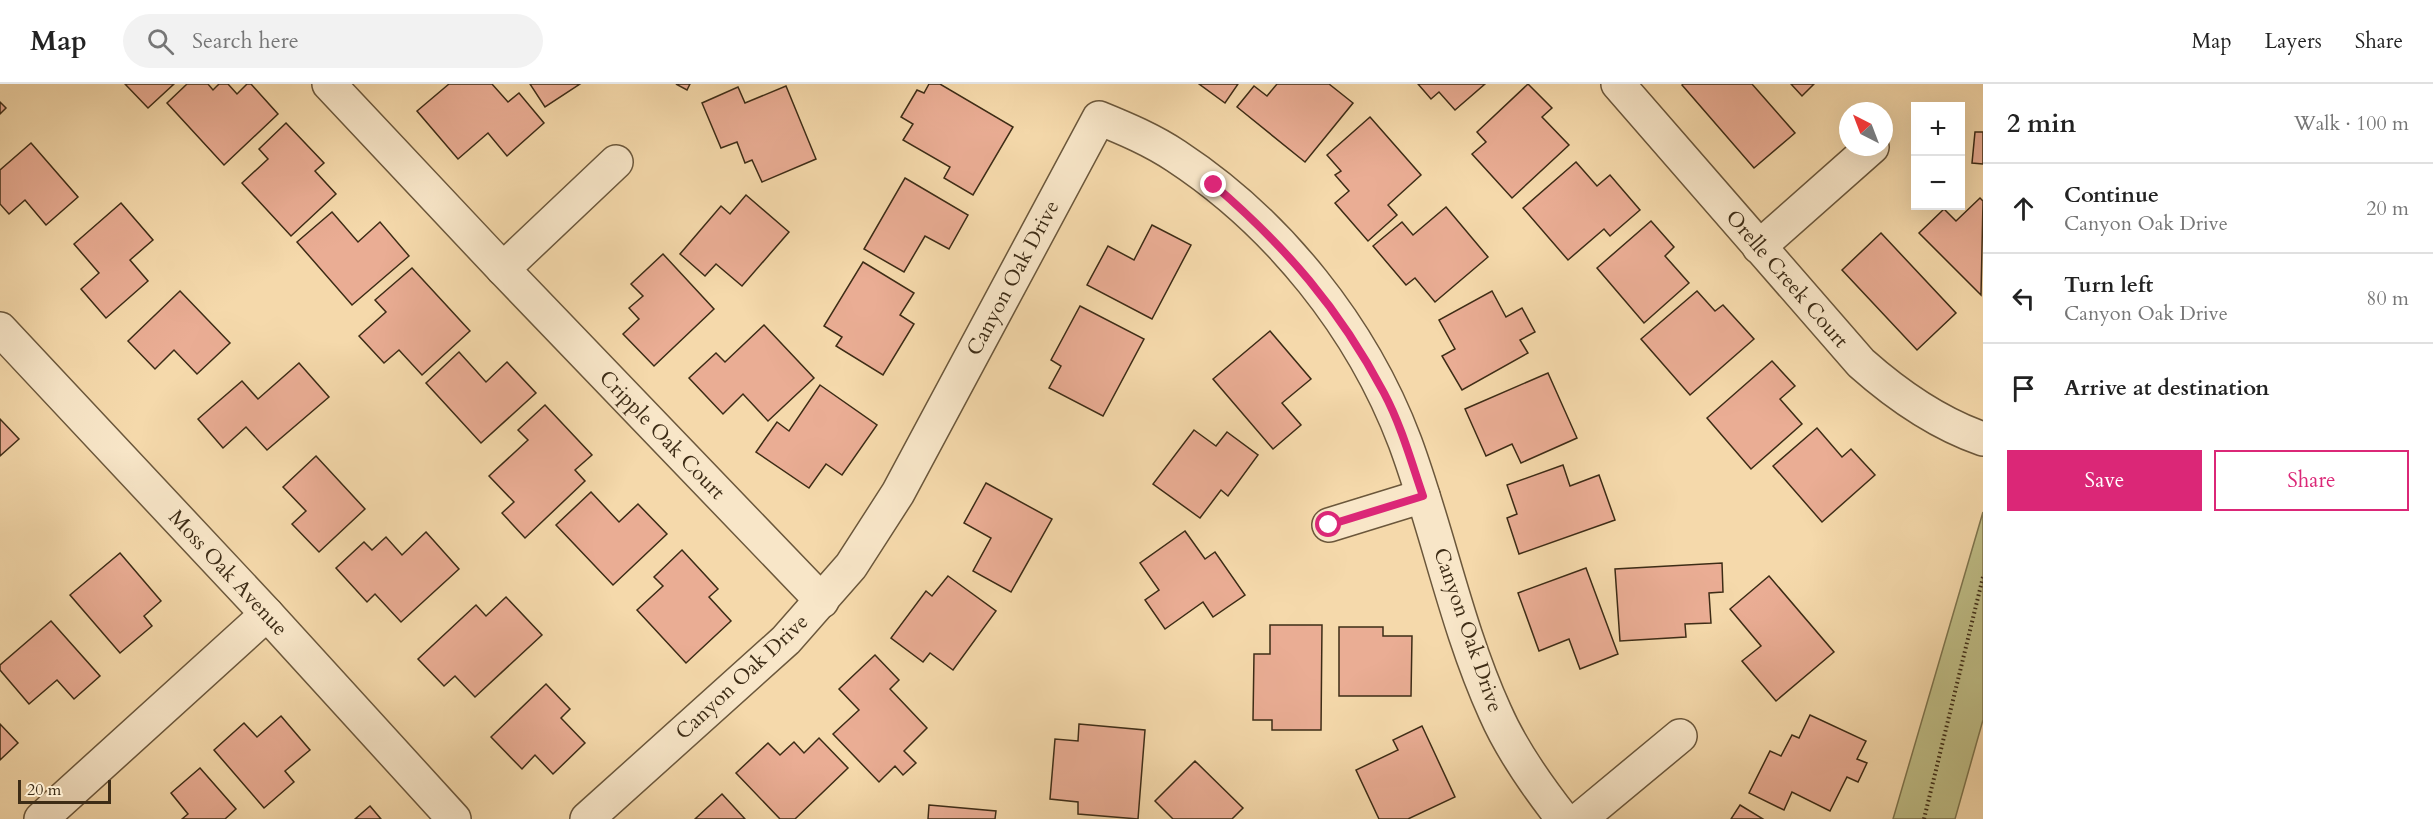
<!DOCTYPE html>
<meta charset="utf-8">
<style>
body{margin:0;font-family:Cardo,serif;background:#f2f2f2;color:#222}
.controls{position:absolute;right:18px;top:18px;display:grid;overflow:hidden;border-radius:0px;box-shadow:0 6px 24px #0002}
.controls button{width:54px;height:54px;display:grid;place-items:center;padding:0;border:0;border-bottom:2px solid #e0e0e0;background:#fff;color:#222;font:30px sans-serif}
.compass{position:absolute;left:1839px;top:18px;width:54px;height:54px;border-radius:50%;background:#fff;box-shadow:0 6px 24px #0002;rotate:318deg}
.scale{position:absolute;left:18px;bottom:15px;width:93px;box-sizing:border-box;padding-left:6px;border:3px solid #3d2c16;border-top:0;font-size:16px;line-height:21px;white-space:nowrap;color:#3d2c16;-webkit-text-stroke:4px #f8e6c8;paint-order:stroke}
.stop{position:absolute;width:18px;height:18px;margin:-14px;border:4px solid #db2777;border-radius:50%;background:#fff}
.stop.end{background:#db2777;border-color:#fff;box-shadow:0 2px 6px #0008}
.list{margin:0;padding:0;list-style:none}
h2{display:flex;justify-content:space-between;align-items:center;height:78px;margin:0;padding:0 24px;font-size:26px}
h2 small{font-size:20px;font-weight:400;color:#767676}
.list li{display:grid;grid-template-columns:39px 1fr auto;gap:18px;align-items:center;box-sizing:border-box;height:90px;padding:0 24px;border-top:2px solid #e0e0e0}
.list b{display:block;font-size:22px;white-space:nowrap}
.list p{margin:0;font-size:20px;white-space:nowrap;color:#767676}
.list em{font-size:20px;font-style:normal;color:#767676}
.actions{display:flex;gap:12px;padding:18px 24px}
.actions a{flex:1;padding:14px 0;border:2px solid #db2777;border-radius:0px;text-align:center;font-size:21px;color:#db2777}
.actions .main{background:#db2777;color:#fff}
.icon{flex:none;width:33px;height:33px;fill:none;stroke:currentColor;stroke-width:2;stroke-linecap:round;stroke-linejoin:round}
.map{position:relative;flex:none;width:1983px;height:735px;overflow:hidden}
header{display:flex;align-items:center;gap:36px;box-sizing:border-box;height:84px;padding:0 30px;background:#fff;border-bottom:2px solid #e0e0e0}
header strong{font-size:28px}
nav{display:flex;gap:33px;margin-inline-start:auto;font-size:21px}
.search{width:420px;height:54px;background:#f2f2f2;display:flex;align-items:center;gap:15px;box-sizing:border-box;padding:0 21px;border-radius:33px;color:#767676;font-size:22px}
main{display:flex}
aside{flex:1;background:#fff}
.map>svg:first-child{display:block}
.green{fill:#bfbe87;stroke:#7e754e;stroke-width:1.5}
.building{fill:#eaad94;stroke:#3d2c16;stroke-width:1.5}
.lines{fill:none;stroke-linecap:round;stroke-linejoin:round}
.street-casing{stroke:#6b573b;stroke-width:36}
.path{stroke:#3d2c16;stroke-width:4;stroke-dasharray:1.5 3;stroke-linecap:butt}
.street{stroke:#f8e6c8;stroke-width:33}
.route{stroke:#db2777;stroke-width:8}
.labels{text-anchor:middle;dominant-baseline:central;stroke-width:4.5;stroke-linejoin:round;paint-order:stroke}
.street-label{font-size:21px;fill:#3d2c16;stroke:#f8e6c8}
</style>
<header>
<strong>Map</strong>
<div class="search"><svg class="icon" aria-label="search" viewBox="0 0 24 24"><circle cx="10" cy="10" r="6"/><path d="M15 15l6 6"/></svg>Search here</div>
<nav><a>Map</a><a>Layers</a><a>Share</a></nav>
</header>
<main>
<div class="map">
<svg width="1983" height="735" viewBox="0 0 1983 735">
<rect width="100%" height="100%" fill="#f5d9ab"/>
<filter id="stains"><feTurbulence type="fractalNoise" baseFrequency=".00333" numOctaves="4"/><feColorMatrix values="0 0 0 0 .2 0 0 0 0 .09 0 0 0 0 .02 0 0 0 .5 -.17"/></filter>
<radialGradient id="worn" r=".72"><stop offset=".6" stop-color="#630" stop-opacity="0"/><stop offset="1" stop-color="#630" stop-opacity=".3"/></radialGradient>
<!-- green -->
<polygon class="green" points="1983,428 1983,636 1955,735 1893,735"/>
<!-- building -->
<g class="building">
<polygon points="125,0 174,0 148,24"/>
<polygon points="187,0 208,0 213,6 219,0 228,0 237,10 247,0 251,0 278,30 224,81 167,19"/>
<polygon points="449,0 492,0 508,18 519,9 544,39 507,72 488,49 458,75 417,27"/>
<polygon points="530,0 580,0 545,23"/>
<polygon points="676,0 690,0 687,6"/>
<polygon points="929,0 940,0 1013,43 973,111 944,94 950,83 903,56 913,40 901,33 917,6 924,9"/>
<polygon points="1199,0 1238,0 1225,19"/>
<polygon points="1277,0 1329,0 1353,19 1305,78 1237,23 1254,2 1267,12"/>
<polygon points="1418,0 1485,0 1455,26 1439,8 1431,15"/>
<polygon points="1528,0 1552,24 1542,33 1569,61 1512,114 1472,70 1486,58 1477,48"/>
<polygon points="1683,0 1752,0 1795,49 1754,84 1682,1"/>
<polygon points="1791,0 1814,0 1802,12"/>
<polygon points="786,2 816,75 762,98 752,76 745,79 737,58 721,64 702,19 738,3 745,19"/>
<polygon points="0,18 6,24 0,30"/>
<polygon points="1370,33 1421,91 1388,121 1397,131 1368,157 1335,119 1349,107 1335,91 1341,87 1327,71"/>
<polygon points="286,39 324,79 315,87 336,110 291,152 242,99 268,75 259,65"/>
<polygon points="1975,48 1983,48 1983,80 1972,79"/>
<polygon points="31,59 78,113 46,141 25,116 9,130 0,120 0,86"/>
<polygon points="1576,78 1597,102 1610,91 1640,126 1610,152 1604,145 1568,176 1523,124"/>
<polygon points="905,94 968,131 949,165 925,152 904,188 864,165"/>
<polygon points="746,111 789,148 742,202 716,180 705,192 680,170 721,122 730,130"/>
<polygon points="1980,114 1983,117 1981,211 1919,149 1944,125 1956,137"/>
<polygon points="121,119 153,156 130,176 148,197 106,234 81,205 99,189 74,160"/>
<polygon points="1446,123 1488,173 1435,218 1415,194 1406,201 1373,162 1402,138 1413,151"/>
<polygon points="332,128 358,158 380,138 409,172 352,221 297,158"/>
<polygon points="1651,137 1674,163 1665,172 1689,199 1644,239 1597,184"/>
<polygon points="1152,141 1191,161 1152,235 1087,201 1108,162 1134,176"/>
<polygon points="1881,149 1956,229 1917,266 1842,186"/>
<polygon points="663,170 714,225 654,282 623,250 639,235 629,224 643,212 631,200"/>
<polygon points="863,178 914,209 900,231 914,240 883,291 836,262 842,253 824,242"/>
<polygon points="412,184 470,247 422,291 399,266 384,279 359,252 386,228 375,216"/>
<polygon points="180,207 230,259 197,290 174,266 155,285 128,257"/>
<polygon points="1492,207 1506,233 1522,224 1535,248 1520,256 1528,269 1462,306 1442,272 1455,265 1439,236"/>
<polygon points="1697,207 1715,227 1723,221 1754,255 1690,311 1641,255"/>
<polygon points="1080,222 1144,255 1103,332 1049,304 1061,282 1051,276"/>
<polygon points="764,241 814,294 768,337 743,310 723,330 689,294 716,269 725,278"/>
<polygon points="1270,247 1311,295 1282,319 1301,341 1273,365 1213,295"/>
<polygon points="459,268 486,298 507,278 536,309 481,359 426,299"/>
<polygon points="1772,277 1795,302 1780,315 1802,340 1751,385 1707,334"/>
<polygon points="299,279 329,313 267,366 246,343 223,364 198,335 242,297 258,315"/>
<polygon points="1548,289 1577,354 1521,379 1512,360 1486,372 1465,325"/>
<polygon points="820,301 877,341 842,391 826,380 809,404 756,368 777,338 789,347"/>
<polygon points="545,321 592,371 575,386 585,397 525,454 502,429 514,418 489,392 528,356 518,346"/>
<polygon points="0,335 19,355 0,372"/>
<polygon points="1817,344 1842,373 1851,365 1875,391 1822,438 1773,382"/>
<polygon points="1194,346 1216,362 1227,348 1258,371 1228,412 1221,406 1200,434 1153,400"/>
<polygon points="316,372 365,425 319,468 292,440 306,427 283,403"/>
<polygon points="1563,381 1570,402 1599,391 1615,436 1519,470 1507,434 1517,430 1507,401"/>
<polygon points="986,399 1052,435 1011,508 973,487 991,454 964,439"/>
<polygon points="591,408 619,438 638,420 667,450 613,501 556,441"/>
<polygon points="1185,447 1205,475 1215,468 1245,511 1213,533 1203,518 1165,545 1145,516 1159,506 1140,479"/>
<polygon points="426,448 459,485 401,538 375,510 367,518 336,484 364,458 372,466 386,453 402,471"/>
<polygon points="682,466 718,505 709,513 731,537 686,579 637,526 663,502 654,493"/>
<polygon points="120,469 161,517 144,532 152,542 120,569 70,511"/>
<polygon points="1722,479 1723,508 1709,509 1711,539 1685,540 1686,553 1620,557 1615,485"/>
<polygon points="1586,484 1618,570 1580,585 1569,555 1539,567 1518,509"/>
<polygon points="948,492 996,527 953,586 930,569 923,578 891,554 926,507 932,512"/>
<polygon points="1769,492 1834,568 1776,617 1742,577 1761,562 1730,525"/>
<polygon points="506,513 542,551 475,613 455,592 444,602 418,575 476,521 486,532"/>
<polygon points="51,537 100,592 74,615 57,596 29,620 0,586 0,581"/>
<polygon points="1270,541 1322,541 1321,646 1272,646 1272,636 1253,636 1254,570 1270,570"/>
<polygon points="1339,543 1383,543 1383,552 1412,552 1411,612 1339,612"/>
<polygon points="875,571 899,596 890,605 927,644 904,667 916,679 903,691 895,682 879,698 833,650 859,626 839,605"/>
<polygon points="546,600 570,625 561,634 585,659 553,690 535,671 522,685 491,653"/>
<polygon points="1810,631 1866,657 1857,675 1867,679 1858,698 1847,693 1830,727 1792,708 1784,726 1749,709 1770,667 1781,672 1792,651 1799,654"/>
<polygon points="281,632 310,666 285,687 294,698 264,724 214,666 244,639 257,653"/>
<polygon points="0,640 18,659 0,676"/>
<polygon points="1079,640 1145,646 1138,735 1078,730 1078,718 1050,715 1055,655 1078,657"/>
<polygon points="1422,642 1455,713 1408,735 1379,735 1356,686 1398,666 1393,656"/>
<polygon points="819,654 848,684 795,735 780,735 736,689 768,659 780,671 794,658 804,669"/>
<polygon points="1195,677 1243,724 1232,735 1173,735 1155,717"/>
<polygon points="200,684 236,725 225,735 182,735 188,730 171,709"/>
<polygon points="722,710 745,735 695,735"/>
<polygon points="929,721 996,727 995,735 928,735"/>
<polygon points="1740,721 1763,735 1731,735"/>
<polygon points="370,722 381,735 355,735"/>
</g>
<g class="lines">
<!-- street casing -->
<g class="street-casing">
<g id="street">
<polyline points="329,0 503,185 822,517"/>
<path d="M1618,0l243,279c36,32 76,60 122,76"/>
<polyline points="1759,163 1872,63"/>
<polyline points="503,185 616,78"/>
<polyline points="0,245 267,530 454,735"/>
<polyline points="1329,441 1423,412"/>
<polyline points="41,735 267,530"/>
<path d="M587,735l199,-179 65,-74 47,-73 201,-375c27,11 53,22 77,38 102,67 186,172 229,286 33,89 51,184 90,270 17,39 42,74 68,107"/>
<polyline points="1580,735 1680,652"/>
</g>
</g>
<!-- path -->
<polyline class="path" points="1924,735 1983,493"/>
<!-- street -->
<use href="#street" class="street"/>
</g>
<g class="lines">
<!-- route -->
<path class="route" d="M1214,101c72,62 125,123 170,208 17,32 27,68 39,103l-94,29"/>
</g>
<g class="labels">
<!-- street labels -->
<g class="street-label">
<text transform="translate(1013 194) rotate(-62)">Canyon Oak Drive</text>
<text transform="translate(1787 195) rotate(49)">Orelle Creek Court</text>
<text transform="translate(662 351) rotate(46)">Cripple Oak Court</text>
<text transform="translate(228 489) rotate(47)">Moss Oak Avenue</text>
<text transform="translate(1468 546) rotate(71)">Canyon Oak Drive</text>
<text transform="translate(742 593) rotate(-43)">Canyon Oak Drive</text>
</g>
</g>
<rect width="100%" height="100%" filter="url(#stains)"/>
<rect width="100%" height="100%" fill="url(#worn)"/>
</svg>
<div class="controls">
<button>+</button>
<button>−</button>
</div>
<svg class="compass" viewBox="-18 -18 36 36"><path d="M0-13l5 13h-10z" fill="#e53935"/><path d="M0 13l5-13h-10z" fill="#767676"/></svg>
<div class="scale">20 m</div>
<div class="stop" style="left:1329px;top:441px"></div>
<div class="stop end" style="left:1214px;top:101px"></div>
</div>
<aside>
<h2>2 min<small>Walk · 100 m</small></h2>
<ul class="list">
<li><svg class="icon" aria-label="ahead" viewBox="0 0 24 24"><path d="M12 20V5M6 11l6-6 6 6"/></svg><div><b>Continue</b><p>Canyon Oak Drive</p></div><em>20 m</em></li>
<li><svg class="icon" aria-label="left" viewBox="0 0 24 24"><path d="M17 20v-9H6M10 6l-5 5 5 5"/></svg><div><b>Turn left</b><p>Canyon Oak Drive</p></div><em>80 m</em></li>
<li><svg class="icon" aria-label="arrive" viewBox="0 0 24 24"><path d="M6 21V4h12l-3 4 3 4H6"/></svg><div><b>Arrive at destination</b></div></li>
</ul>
<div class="actions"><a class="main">Save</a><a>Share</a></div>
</aside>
</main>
